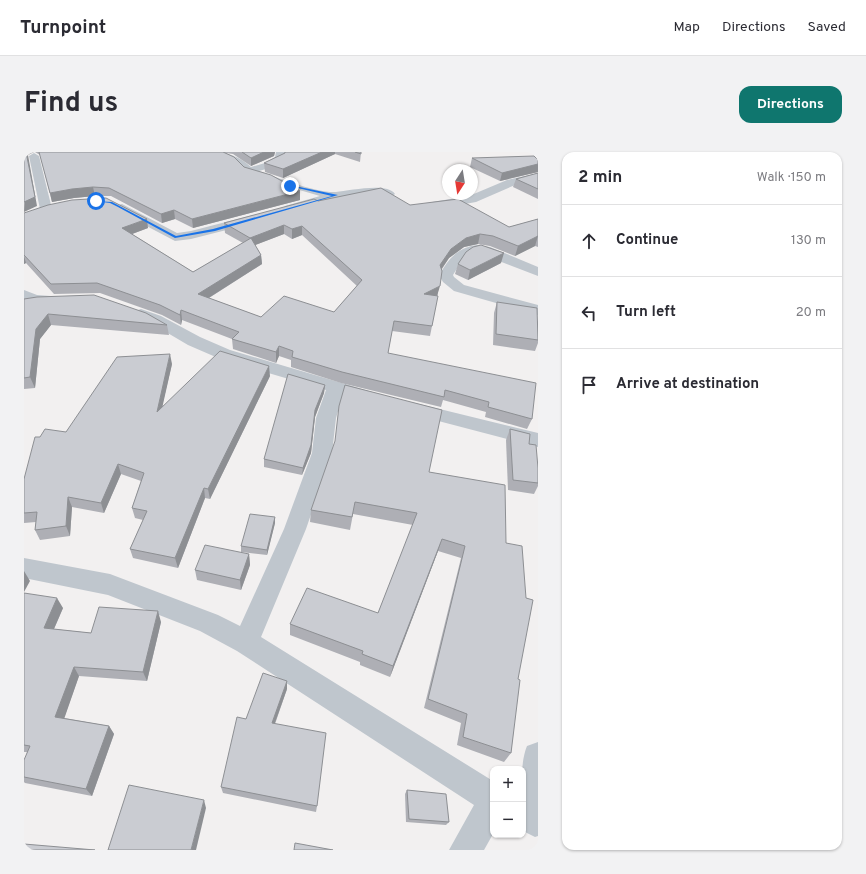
<!DOCTYPE html>
<meta charset="utf-8">
<style>
body{margin:0;font-family:Overpass,sans-serif;background:#f2f2f3;color:#2b2b33}
.controls{position:absolute;right:12px;bottom:12px;display:grid;overflow:hidden;border-radius:8px;box-shadow:0 1px 3px #0004}
.controls button{width:36px;height:36px;display:grid;place-items:center;padding:0;border:0;border-bottom:1px solid #e1e1e2;background:#fff;color:#2b2b33;font:20px sans-serif}
.compass{position:absolute;left:418px;top:12px;width:36px;height:36px;border-radius:50%;background:#fff;box-shadow:0 1px 3px #0004;rotate:192deg}
.stop{position:absolute;width:12px;height:12px;margin:-9px;border:3px solid #1a73e8;border-radius:50%;background:#fff}
.stop.end{background:#1a73e8;border-color:#fff;box-shadow:0 1px 4px #0008}
.list{margin:0;padding:0;list-style:none}
h2{display:flex;justify-content:space-between;align-items:center;height:52px;margin:0;padding:0 16px;font-size:17px}
h2 small{font-size:13px;font-weight:400;color:#7c7c81}
.list li{display:grid;grid-template-columns:26px 1fr auto;gap:12px;align-items:center;box-sizing:border-box;height:72px;padding:0 16px;border-top:1px solid #e1e1e2}
.list b{display:block;font-size:15px;white-space:nowrap}
.list em{font-size:13px;font-style:normal;color:#7c7c81}
.icon{flex:none;width:22px;height:22px;fill:none;stroke:currentColor;stroke-width:2;stroke-linecap:round;stroke-linejoin:round}
.map{position:relative;flex:none;width:514px;height:698px;overflow:hidden;border-radius:12px}
header{display:flex;align-items:center;gap:24px;box-sizing:border-box;height:56px;padding:0 20px;background:#fff;border-bottom:1px solid #e1e1e2}
header strong{font-size:19px}
nav{display:flex;gap:22px;margin-inline-start:auto;font-size:14px}
.intro{display:flex;align-items:center;justify-content:space-between;box-sizing:border-box;height:96px;padding:0 24px}
h1{margin:0;font-size:28px}
.button{padding:10px 18px;border-radius:12px;background:#0f766e;color:#fff;font-size:14px;font-weight:700}
main{display:flex;gap:24px;padding:0 24px}
aside{flex:1;background:#fff;border-radius:12px;box-shadow:0 1px 3px #0004}
.map>svg:first-child{display:block}
.lines{fill:none;stroke-linecap:round;stroke-linejoin:round}
.street{fill:#bfc6cd;fill-rule:evenodd}
.wall{fill:#aeafb5;fill-rule:evenodd}
.shaded-wall{fill:#8d8f93}
.building{fill:#caccd2;stroke:#8d8f93}
.route{fill:#1a73e8}
</style>
<header>
<strong>Turnpoint</strong>
<nav><a>Map</a><a>Directions</a><a>Saved</a></nav>
</header>
<div class="intro"><h1>Find us</h1><a class="button">Directions</a></div>
<main>
<div class="map">
<svg width="514" height="698" viewBox="0 0 514 698">
<rect width="100%" height="100%" fill="#f2f0f0"/>
<g class="lines">
<!-- street -->
<g class="street">
<path d="M187,0c16,0 28,4 40,15l14,-4 10,-6 1,-5h10l-2,8 -11,7 -14,4c20,7 57,22 77,21 13,-1 51,-10 59,2l-6,4c-33,-9 -68,7 -100,15l-6,-4 2,-3 35,-10 -75,-22 -10,-10z"/>
<polygon points="10,1 15,4 28,57 22,61 16,57 5,4"/>
<polygon points="514,21 514,27 491,33 452,50 408,58 402,54 408,50 445,44 483,28"/>
<polygon points="98,52 153,81 167,79 229,63 235,67 234,70 167,87 151,89 94,59 92,56 94,53"/>
<path d="M454,93l12,2 48,20v9l-60,-23c-13,2 -19,12 -25,22l1,2 10,8 74,20v10l-84,-24 -11,-9 -4,-7c10,-16 18,-28 39,-30z"/>
<path d="M0,138l13,5 27,2 3,3 -3,3c-13,4 -27,3 -40,-2z"/>
<polygon points="117,157 137,164 176,185 206,198 355,242 357,246 355,250 348,252 319,243 312,266 308,301 282,377 237,485 469,629 469,682 460,698 425,698 450,653 213,499 176,479 84,443 0,426 0,406 86,422 194,463 216,474 260,377 288,301 292,266 302,238 194,206 164,193 125,170 111,165 109,162 111,159"/>
<polygon points="387,250 514,281 514,295 380,260 378,256 380,252"/>
<path d="M514,590v94l-3,1 -12,-6c0,-25 -5,-63 4,-85z"/>
</g>
</g>
<!-- wall -->
<g class="wall">
<polygon points="11,0 251,0 250,4 227,14 209,2 202,1 220,15 276,48 169,76 151,67 138,71 87,44 71,44 50,46 28,50 16,3"/>
<polygon points="261,0 338,0 337,0 336,10 311,2 259,26 241,20 240,11 261,1"/>
<polygon points="448,6 514,8 514,20 476,29 446,15"/>
<polygon points="514,21 514,47 489,35 492,27"/>
<path d="M294,49l92,4 99,22 29,-8v28l-3,-1 -20,10 -25,-10 -12,-2 -14,3 -15,11 -7,11 -10,57 -2,10 -38,-5 -4,22 144,66 -5,10 -42,-12 1,-5 -43,-12 -2,7 -100,-24 -50,-16v-7l-12,-4 -3,7 -43,-14 -1,-10 -50,-19 -1,5 -19,-10 -62,-22 -46,1 -28,-31 -2,1v-51l124,15 -16,6 61,38 50,-29 -18,-10 -1,-10zM260,82l8,5 10,-4 55,51 -23,26 -73,5 -52,-19 53,-34 -1,-9 -6,-10z"/>
<polygon points="477,111 444,128 431,122 434,112"/>
<polygon points="0,147 143,173 145,183 27,173 16,187 11,236 0,237"/>
<polygon points="473,150 514,169 514,191 511,199 469,193 470,161"/>
<polygon points="148,212 138,254 246,224 186,347 181,346 154,416 109,406 106,397 119,368 111,366 108,356 117,329 97,322 80,361 48,355 46,384 16,388 11,378 12,370 0,371 0,327 16,285 42,280"/>
<polygon points="301,233 300,241 291,265 287,301 278,323 240,315 240,307"/>
<polygon points="486,277 505,292 514,316 514,334 510,342 484,338 482,288"/>
<polygon points="405,320 482,391 494,527 487,601 480,610 433,593 437,571 400,556 437,406 414,399 366,525 336,513 336,510 266,483 266,472 354,461 389,373 329,362 326,378 286,370 287,358"/>
<polygon points="251,365 251,371 243,403 217,400 217,394"/>
<polygon points="225,402 226,413 217,438 173,428 171,418"/>
<polygon points="0,441 39,456 30,477 67,481 137,470 123,529 55,524 40,566 85,574 90,582 68,644 1,631 0,630 0,625 3,600 0,600"/>
<polygon points="263,537 251,572 293,654 292,660 199,641 197,635 222,567"/>
<polygon points="383,638 425,670 422,673 382,670 381,642"/>
</g>
<!-- shaded-wall -->
<g class="shaded-wall">
<polygon points="2,0 10,0 4,3 13,54 0,60"/>
<polygon points="240,0 251,0 250,4 227,14 227,6"/>
<polygon points="298,0 311,0 311,2 259,26 259,17"/>
<polygon points="514,12 514,20 476,29 478,21"/>
<polygon points="69,35 71,44 50,46 28,50 26,41 48,37"/>
<polygon points="276,39 276,48 169,76 168,67"/>
<polygon points="150,58 151,67 138,71 137,62"/>
<polygon points="123,67 124,76 100,85 98,76"/>
<polygon points="260,73 260,82 226,95 226,86"/>
<polygon points="278,74 278,83 268,87 268,77"/>
<polygon points="456,82 454,92 440,95 425,106 414,122 416,113 427,97 442,86"/>
<polygon points="514,84 511,94 491,104 494,94"/>
<polygon points="480,101 477,111 444,128 446,118"/>
<polygon points="237,103 238,112 175,152 174,142"/>
<polygon points="0,104 2,111 0,112"/>
<polygon points="416,134 413,144 400,142"/>
<polygon points="157,158 158,168 157,173 156,163"/>
<polygon points="24,162 27,173 16,187 11,236 6,225 12,177"/>
<polygon points="255,194 255,204 252,211 252,200"/>
<polygon points="146,202 148,212 135,270 133,260"/>
<polygon points="245,214 246,224 186,347 184,337"/>
<polygon points="301,233 300,241 291,265 287,301 278,323 279,316 291,258"/>
<polygon points="94,312 97,322 80,361 77,351"/>
<polygon points="180,336 181,346 154,416 151,406"/>
<polygon points="44,345 48,355 46,384 42,374"/>
<polygon points="251,365 251,371 243,403 243,398"/>
<polygon points="418,387 414,399 366,525 369,514"/>
<polygon points="225,402 226,413 217,438 216,428"/>
<polygon points="0,419 6,429 0,440"/>
<polygon points="33,446 39,456 26,486 20,476"/>
<polygon points="134,459 137,470 123,529 119,520"/>
<polygon points="50,515 55,524 38,573 31,565"/>
<polygon points="263,529 263,537 248,579 248,571"/>
<polygon points="85,574 90,582 68,644 62,637"/>
<polygon points="180,648 182,656 172,698 167,698"/>
</g>
<!-- building -->
<g class="building">
<polygon points="0,0 2,0 11,45 0,50"/>
<polygon points="15,0 199,0 210,5 220,15 247,23 276,39 168,67 150,58 137,62 85,36 69,35 48,37 26,41"/>
<polygon points="218,0 240,0 227,6"/>
<polygon points="261,0 298,0 259,17 240,11 261,1"/>
<polygon points="331,0 337,0 337,2"/>
<polygon points="510,4 514,8 514,12 478,21 448,6"/>
<polygon points="514,21 514,37 492,27"/>
<polygon points="357,36 386,53 434,47 485,75 514,67 514,84 494,94 469,84 456,82 442,86 427,97 416,113 418,119 416,134 400,142 414,144 408,174 370,169 364,201 512,231 508,267 464,255 465,250 421,238 420,245 318,220 268,205 269,199 255,194 252,200 208,187 215,180 157,158 156,163 136,153 73,131 27,132 0,103 0,61 24,53 48,48 82,46 123,67 98,76 169,120 227,86 237,103 174,142 237,165 260,144 310,160 338,128 278,74 268,77 260,73 226,86 200,71 290,47 294,49"/>
<polygon points="457,93 480,101 446,118 434,112 442,100 449,95"/>
<polygon points="70,143 122,161 143,173 24,162 12,177 6,225 0,226 0,147 13,145"/>
<polygon points="473,150 513,156 514,188 472,182"/>
<polygon points="196,199 245,214 184,337 180,336 151,406 106,397 123,359 108,356 120,321 94,312 77,351 44,345 42,374 11,378 13,360 0,361 0,327 11,285 16,285 21,277 42,280 93,205 146,202 133,260"/>
<polygon points="264,222 301,233 291,258 287,293 279,316 240,307"/>
<polygon points="321,233 418,258 405,320 481,333 482,391 498,394 502,446 509,448 494,527 496,528 487,601 439,585 443,562 404,547 441,394 418,387 369,514 338,502 339,499 266,472 283,436 354,461 393,361 331,350 328,365 287,358 311,289 315,254"/>
<polygon points="486,277 506,282 505,292 512,293 514,316 514,331 489,328"/>
<polygon points="226,362 251,365 243,398 217,394"/>
<polygon points="181,393 225,402 216,428 171,418"/>
<polygon points="0,441 33,446 20,476 67,481 75,455 134,459 119,520 50,515 31,565 85,574 62,637 0,625 0,608 6,594 0,593"/>
<polygon points="239,521 263,529 248,571 302,581 293,654 197,635 213,565 222,567"/>
<polygon points="105,633 180,648 167,698 84,698"/>
<polygon points="383,638 422,642 425,670 385,667"/>
<polygon points="271,691 309,698 270,698"/>
<polygon points="0,692 71,698 0,698"/>
</g>
<!-- route -->
<polygon class="route" points="266,33 314,43 191,79 151,86 94,55 86,51 70,49 88,50 152,84 189,77 308,44 265,34"/>
</svg>
<div class="controls">
<button>+</button>
<button>−</button>
</div>
<svg class="compass" viewBox="-18 -18 36 36"><path d="M0-13l5 13h-10z" fill="#e53935"/><path d="M0 13l5-13h-10z" fill="#7c7c81"/></svg>
<div class="stop" style="left:72px;top:49px"></div>
<div class="stop end" style="left:266px;top:34px"></div>
</div>
<aside>
<h2>2 min<small>Walk · 150 m</small></h2>
<ul class="list">
<li><svg class="icon" aria-label="ahead" viewBox="0 0 24 24"><path d="M12 20V5M6 11l6-6 6 6"/></svg><div><b>Continue</b></div><em>130 m</em></li>
<li><svg class="icon" aria-label="left" viewBox="0 0 24 24"><path d="M17 20v-9H6M10 6l-5 5 5 5"/></svg><div><b>Turn left</b></div><em>20 m</em></li>
<li><svg class="icon" aria-label="arrive" viewBox="0 0 24 24"><path d="M6 21V4h12l-3 4 3 4H6"/></svg><div><b>Arrive at destination</b></div></li>
</ul>
</aside>
</main>
